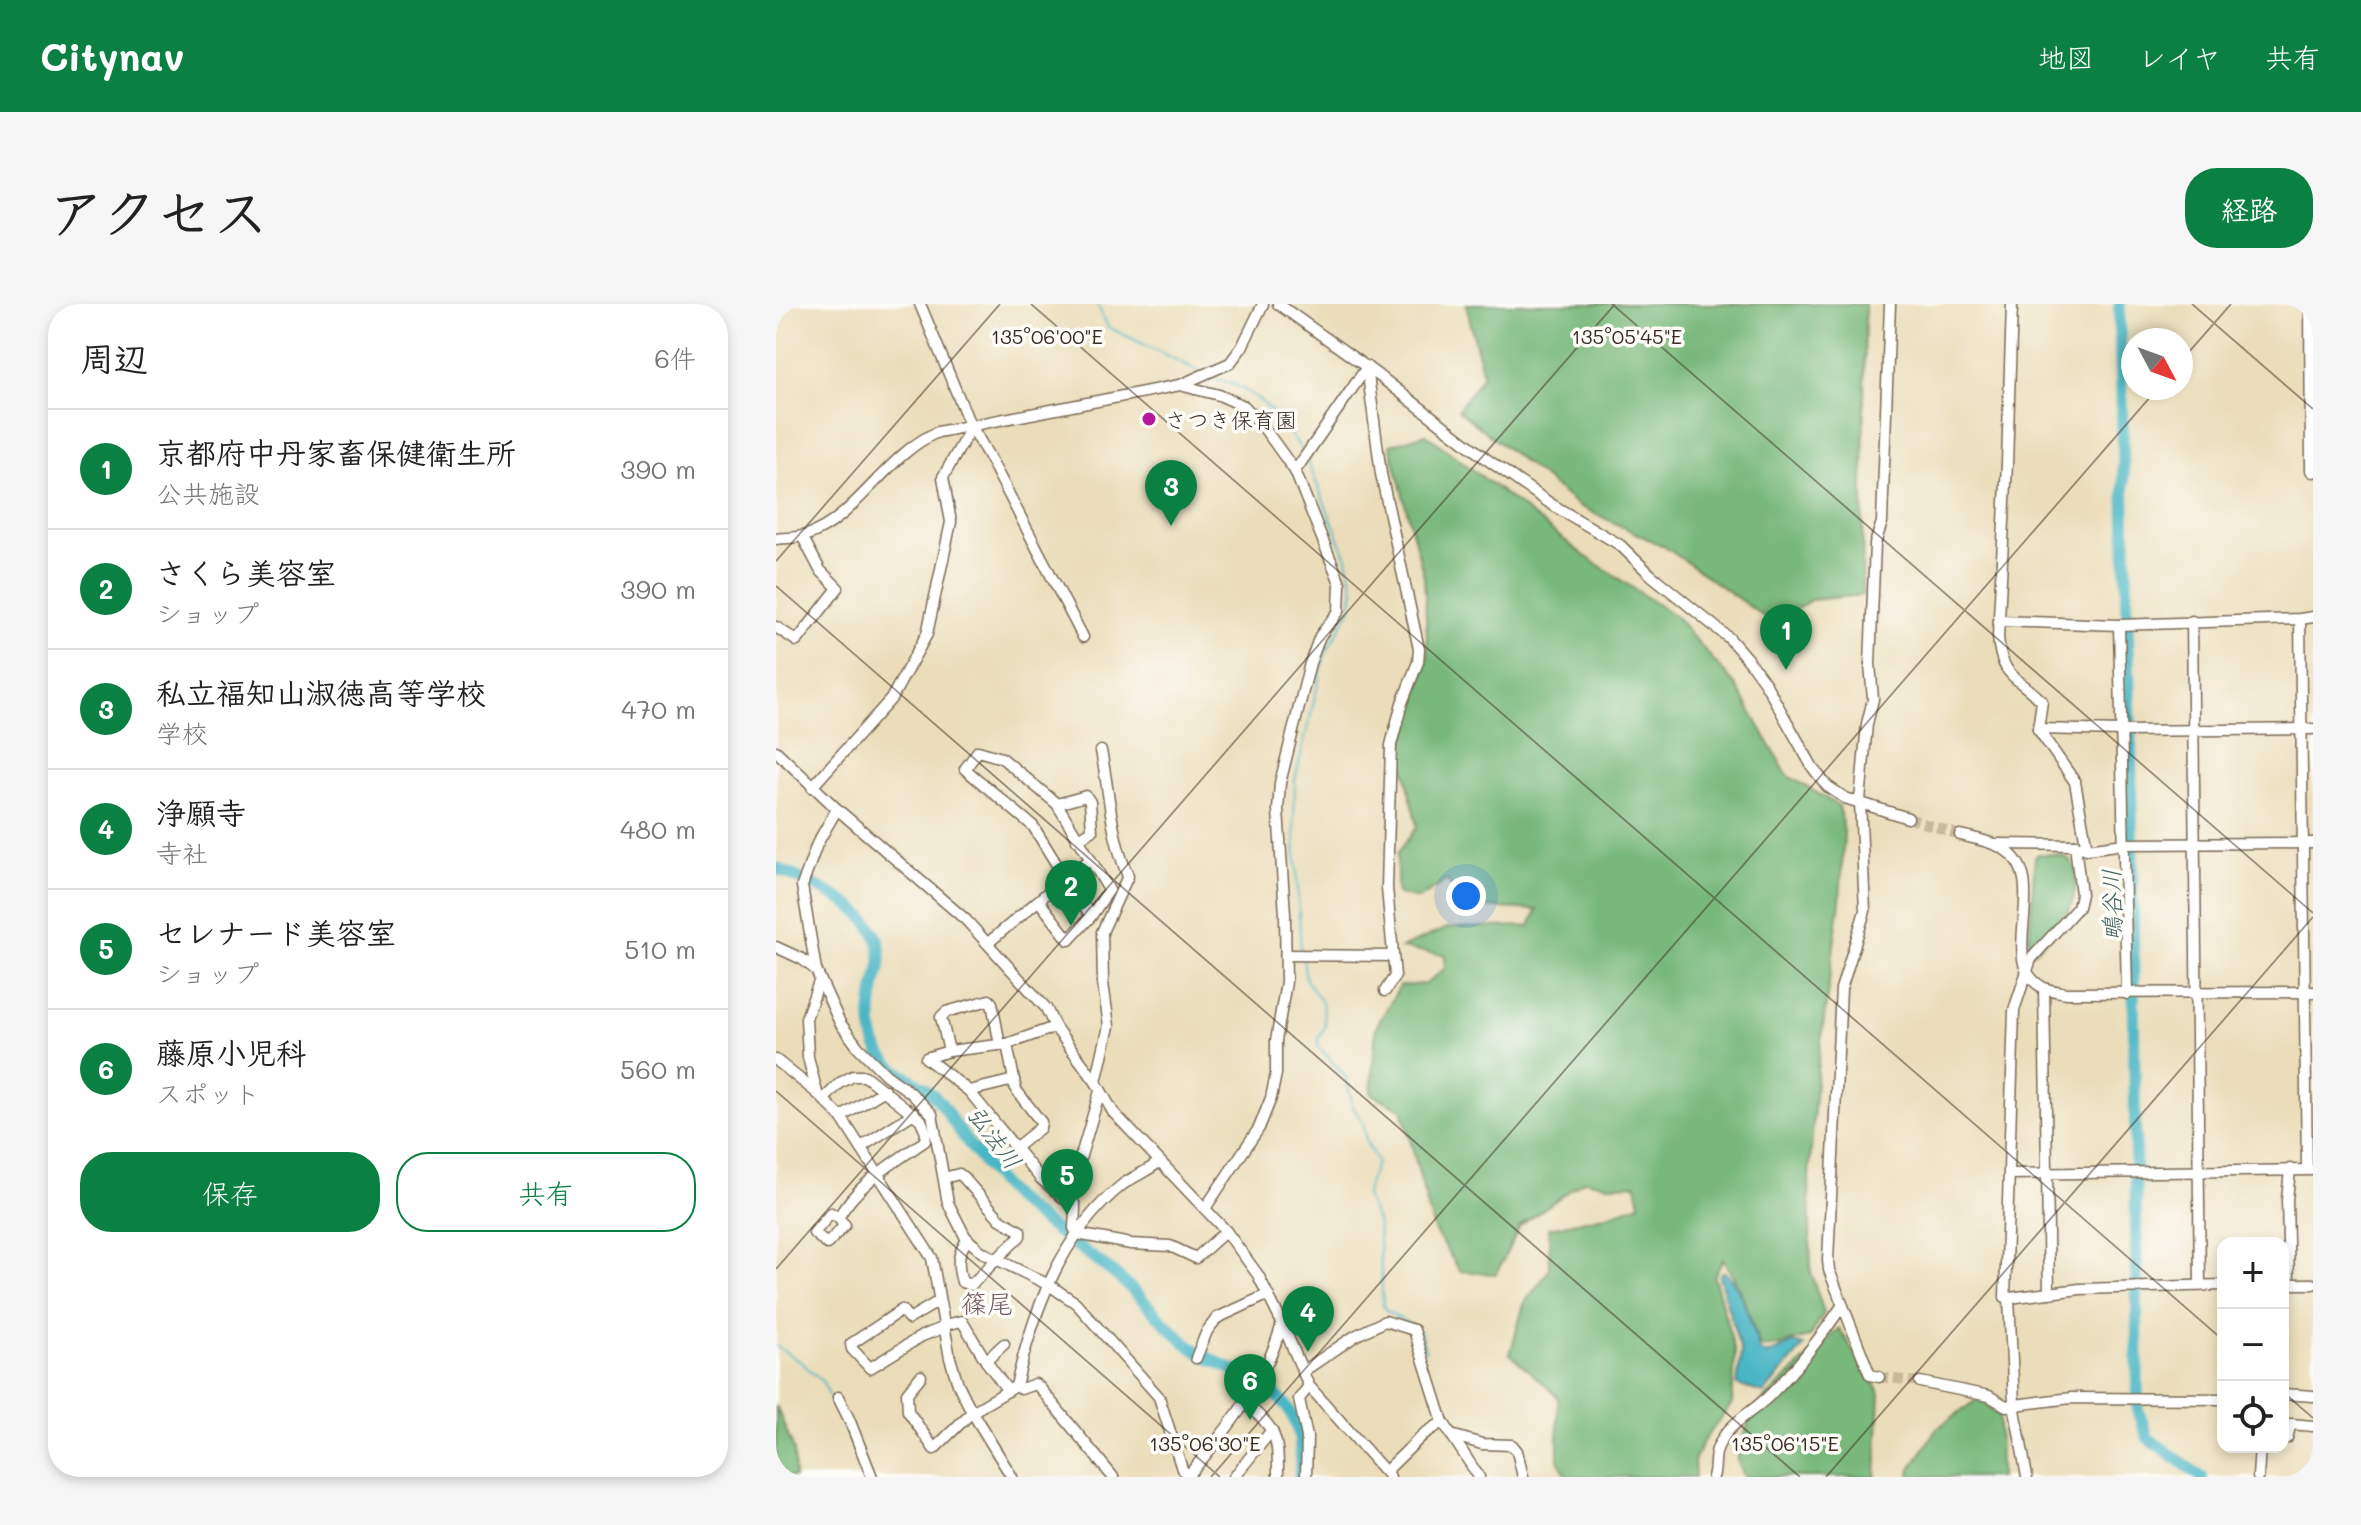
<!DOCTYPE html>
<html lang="ja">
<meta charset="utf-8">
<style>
body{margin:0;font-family:Mali,"Klee One",sans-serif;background:#f6f6f6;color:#222}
.controls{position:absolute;right:24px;bottom:24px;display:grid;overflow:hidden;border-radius:16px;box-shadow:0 4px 12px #0003}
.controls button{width:72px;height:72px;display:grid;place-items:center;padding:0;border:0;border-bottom:2px solid #e0e0e0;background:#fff;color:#222;font:40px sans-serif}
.compass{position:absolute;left:1345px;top:24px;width:72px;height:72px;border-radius:50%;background:#fff;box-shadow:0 4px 12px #0003;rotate:131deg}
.you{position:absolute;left:690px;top:592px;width:28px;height:28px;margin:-20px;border:6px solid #fff;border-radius:50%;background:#1a73e8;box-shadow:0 0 0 12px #1a73e833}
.badge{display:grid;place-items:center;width:52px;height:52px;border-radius:50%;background:#0b8043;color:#fff;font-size:26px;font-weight:700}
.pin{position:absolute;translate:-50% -66px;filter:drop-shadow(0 2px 4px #0008)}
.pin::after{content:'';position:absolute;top:42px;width:28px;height:24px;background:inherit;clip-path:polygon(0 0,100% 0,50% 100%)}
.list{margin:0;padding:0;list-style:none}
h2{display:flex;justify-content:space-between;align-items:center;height:104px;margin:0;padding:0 32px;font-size:34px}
h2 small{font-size:26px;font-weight:400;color:#767676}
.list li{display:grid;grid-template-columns:52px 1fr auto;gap:24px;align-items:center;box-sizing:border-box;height:120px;padding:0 32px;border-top:2px solid #e0e0e0}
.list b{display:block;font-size:30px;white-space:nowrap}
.list p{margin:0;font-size:26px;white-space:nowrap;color:#767676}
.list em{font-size:26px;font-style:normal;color:#767676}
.actions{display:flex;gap:16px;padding:24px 32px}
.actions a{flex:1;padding:18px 0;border:2px solid #0b8043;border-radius:32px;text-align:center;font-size:28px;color:#0b8043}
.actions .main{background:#0b8043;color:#fff}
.icon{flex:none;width:44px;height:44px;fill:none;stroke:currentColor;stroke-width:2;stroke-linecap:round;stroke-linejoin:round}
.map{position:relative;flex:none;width:1537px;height:1173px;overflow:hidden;border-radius:32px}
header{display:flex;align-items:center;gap:48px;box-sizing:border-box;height:112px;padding:0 40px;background:#0b8043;color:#fff}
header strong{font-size:38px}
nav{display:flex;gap:44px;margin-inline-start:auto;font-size:28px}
.intro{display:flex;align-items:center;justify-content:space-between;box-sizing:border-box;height:192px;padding:0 48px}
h1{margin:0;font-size:56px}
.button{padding:20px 36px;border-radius:32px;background:#0b8043;color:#fff;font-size:28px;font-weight:700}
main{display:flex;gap:48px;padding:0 48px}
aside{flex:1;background:#fff;border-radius:32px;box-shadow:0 4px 12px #0003}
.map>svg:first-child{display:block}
.forest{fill:#78b87a;stroke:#5a714c;stroke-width:2}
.water{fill:#49b6c5;stroke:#427072;stroke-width:2}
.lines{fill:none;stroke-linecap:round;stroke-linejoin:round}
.stream{stroke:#49b6c5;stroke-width:2}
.river{stroke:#49b6c5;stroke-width:12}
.minor-tunnel{stroke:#c8b99a;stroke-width:10;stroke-dasharray:10 5;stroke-linecap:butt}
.minor-casing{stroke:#796954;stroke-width:13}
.highway-casing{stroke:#796954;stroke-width:17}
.minor{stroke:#fff;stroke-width:10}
.highway{stroke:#fff;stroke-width:14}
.ticks{fill:none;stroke:#3b2a1e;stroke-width:2;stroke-opacity:0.45}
.poi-dot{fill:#b5179e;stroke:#fdfcf7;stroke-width:3}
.labels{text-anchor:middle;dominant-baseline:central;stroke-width:7;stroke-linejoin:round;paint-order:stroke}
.poi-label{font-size:22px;fill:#3b2a1e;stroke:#fdfcf7;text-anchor:start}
.water-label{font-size:24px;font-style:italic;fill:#416261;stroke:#fdfcf7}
.quarter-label{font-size:26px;fill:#725860;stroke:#fdfcf7}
.ticks-label{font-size:20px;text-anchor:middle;fill:#3b2a1e;stroke:#fdfcf7;stroke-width:7;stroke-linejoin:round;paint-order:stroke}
</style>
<header>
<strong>Citynav</strong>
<nav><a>地図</a><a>レイヤ</a><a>共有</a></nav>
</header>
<div class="intro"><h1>アクセス</h1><a class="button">経路</a></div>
<main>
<aside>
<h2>周辺<small>6件</small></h2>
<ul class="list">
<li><span class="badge">1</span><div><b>京都府中丹家畜保健衛生所</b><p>公共施設</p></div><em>390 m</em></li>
<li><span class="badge">2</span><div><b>さくら美容室</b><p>ショップ</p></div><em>390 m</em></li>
<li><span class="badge">3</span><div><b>私立福知山淑徳高等学校</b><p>学校</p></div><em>470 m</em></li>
<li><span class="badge">4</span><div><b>浄願寺</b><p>寺社</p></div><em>480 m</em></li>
<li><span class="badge">5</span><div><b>セレナード美容室</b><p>ショップ</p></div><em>510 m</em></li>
<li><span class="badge">6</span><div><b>藤原小児科</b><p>スポット</p></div><em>560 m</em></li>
</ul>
<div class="actions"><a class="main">保存</a><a>共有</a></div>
</aside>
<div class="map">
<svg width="1537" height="1173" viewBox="0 0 1537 1173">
<rect width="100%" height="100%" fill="#fdfcf7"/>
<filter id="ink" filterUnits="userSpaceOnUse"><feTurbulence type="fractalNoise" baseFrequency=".0125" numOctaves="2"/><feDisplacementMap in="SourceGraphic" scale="16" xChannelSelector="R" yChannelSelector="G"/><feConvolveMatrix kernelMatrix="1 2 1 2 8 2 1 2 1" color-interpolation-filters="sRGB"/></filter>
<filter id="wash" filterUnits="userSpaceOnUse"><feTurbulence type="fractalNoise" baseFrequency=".006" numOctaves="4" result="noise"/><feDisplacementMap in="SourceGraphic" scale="32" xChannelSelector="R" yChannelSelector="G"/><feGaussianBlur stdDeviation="1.8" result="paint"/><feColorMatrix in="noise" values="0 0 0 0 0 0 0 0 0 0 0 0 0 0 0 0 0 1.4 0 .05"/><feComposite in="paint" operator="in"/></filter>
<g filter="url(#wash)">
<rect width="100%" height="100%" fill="#ebddb9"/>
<!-- forest -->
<g class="forest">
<polygon points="690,0 1089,0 1086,291 1035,296 997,319 889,243 803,202 682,106 707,71"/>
<path d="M650,130l159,122 91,61 61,70 50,88 52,31 5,26 -4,70 -23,168 -8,107 2,96 13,40 -14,24c-18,3 -33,12 -50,10l-21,-60 -16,-28 -9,17 21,76 -3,52 -30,39 -8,18 1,16h-128l-9,-17v-63l-48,-43 14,-50 25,-34v-42l55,-12 36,-12 -4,-20 -27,1 -25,-5 -64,46 -24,48 -36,-3 -26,-41 -32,-121 -31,-15 5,-67 24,-41 26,-2 19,-16v-13l-44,-7 46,-20 83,-2 7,-16 -74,-4 -16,-26 -28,19 -22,-5v-40l20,-27 -16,-76 27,-94 -4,-80 -34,-132z"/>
<path d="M1262,550c8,1 23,-1 30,5 16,13 4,51 -6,65 -8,11 -21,21 -31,30l-3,-1 7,-96z"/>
<polygon points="1063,1024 1104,1089 1100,1173 968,1173 961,1155 976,1107"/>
<polygon points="1203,1094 1223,1112 1224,1173 1135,1173 1134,1167 1160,1125"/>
<polygon points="0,1102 18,1146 19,1173 0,1173"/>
</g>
<!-- water -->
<path class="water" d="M947,967c19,12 29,59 37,80l7,4 26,-12 11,3 -40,47 -27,-8 4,-33 -22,-76z"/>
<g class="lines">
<!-- stream -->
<g class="stream">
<polyline points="321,0 332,23 423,67"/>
<path d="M436,73c8,4 16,5 24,9 28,11 52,42 67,67"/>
<polyline points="525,648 518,517 519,476 549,351 575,304 578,285 571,254 532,158"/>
<polyline points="527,654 530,676 546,698 549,722 542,735 542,742 570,773 577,803 587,818 591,840 601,858 591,883 590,893 602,919 607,1001 610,1007 632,1019"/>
<polyline points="644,1027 650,1048"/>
<polyline points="0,1042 25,1058 47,1078 90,1173"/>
</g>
<!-- river -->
<g class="river">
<polyline points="1343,0 1355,438 1362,1106 1372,1134 1426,1173"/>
<path d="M0,564c43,20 120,45 102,107 -6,22 -11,49 -1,72 11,27 45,33 63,55 5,5 9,14 13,20 14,20 44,60 61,76 35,31 76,54 111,85 23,20 41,45 65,63 27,21 65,28 89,52 23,21 23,51 21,79"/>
</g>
</g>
</g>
<g filter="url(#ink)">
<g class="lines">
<!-- minor-tunnel -->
<g class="minor-tunnel">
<polyline points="1132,514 1184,531"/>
<polyline points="1103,1073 1144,1078"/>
</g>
<!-- minor casing -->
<g class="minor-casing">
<g id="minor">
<polyline points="144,0 192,116 217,160 307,333"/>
<polyline points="502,0 606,74 709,154 775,200 844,241 875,271 953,334 973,357 989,379 1037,464 1051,482 1069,494 1132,514"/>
<path d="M1236,0l-5,160 -9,173c3,40 18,39 44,64l-4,28 37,53 12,67"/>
<polyline points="591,63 605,170 643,345 642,358 626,399 615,441 611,584 619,672 609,687"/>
<polyline points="404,81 443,91 468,102 485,120 519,167 564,279 563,307 544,332 534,359 504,479 502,506 509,610 510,678 500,737 500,770 495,794 483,824 430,903"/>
<polyline points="519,167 591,63"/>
<path d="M0,235c10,-1 21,-1 31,-4 47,-14 81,-83 131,-103l242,-47 50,-22 12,-16 21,-43"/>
<polyline points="1524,315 1531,865"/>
<polyline points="1223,317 1343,321 1524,315 1537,313"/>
<polyline points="1416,317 1424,981"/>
<polyline points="1343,321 1351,690"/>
<polyline points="0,323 21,337 62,284 44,266 26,232"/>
<polyline points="1262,425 1345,427 1537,425"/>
<path d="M0,447l61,58 129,111 80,88 9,19 41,55 17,30 113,119 32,44 24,48c-15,58 -56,108 -94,153"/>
<polyline points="36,483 115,395 151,330 175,218 167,173 196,122"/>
<polyline points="281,500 310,492 314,498 316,527 301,536"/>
<path d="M1184,531c13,3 30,6 42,13 53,30 -8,113 40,139 7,4 16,4 24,6l247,-1"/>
<polyline points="1220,540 1299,541 1311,545 1348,540 1537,539"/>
<polyline points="263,597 293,636 315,612"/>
<polyline points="212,639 289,574 257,522 189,465 202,447 226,454 281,500 333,586 315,612 289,574 314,556"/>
<polyline points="0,643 26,655 40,666 64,719 82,743 110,771 134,788 156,810 172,899 190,934 206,948 273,981 300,999 383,1093 406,1165 412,1173"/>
<polyline points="510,651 617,652"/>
<polyline points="40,666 26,582 41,540 61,505"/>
<polyline points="1268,685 1273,989"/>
<polyline points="279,723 231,740 173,747 150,754 193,787 264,874 299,904 298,924 301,930 355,940 394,942 420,954 450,927"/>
<polyline points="231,740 240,786 265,818 264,824 239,844"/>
<polyline points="173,747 165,713 170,708 213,696 216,699 224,741"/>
<polyline points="0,756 41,789 65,813 156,954 174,1054 182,1080 196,1108 236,1173"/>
<path d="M320,778l13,-56 -6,-43 -1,-51 26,-56c-18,-42 -18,-81 -27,-125"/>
<polyline points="193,787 238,776"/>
<polyline points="41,789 32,753 30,714 44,675"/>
<path d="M48,795l16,-16 13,-7h12l56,44 5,13 -1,8c-32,22 -67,42 -87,77l7,7 -18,19 -13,-11 17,-20 7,5"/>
<polyline points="65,813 109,786"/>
<polyline points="85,843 138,809"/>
<polyline points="1234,870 1535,866"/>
<path d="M168,874l15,-4 4,3 37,42 20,12v5l-49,49 -9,-3c-5,-17 -5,-29 6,-43"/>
<polyline points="299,902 289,877 304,855 324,787"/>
<polyline points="1507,980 1537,980"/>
<polyline points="1513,980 1511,896 1514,865"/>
<polyline points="1233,994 1304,985 1447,981"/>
<polyline points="163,997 133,1015 126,1006 75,1040 76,1045 94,1064 146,1032 169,1023"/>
<polyline points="506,1019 533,1082 614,1173"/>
<polyline points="169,1021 186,1017 210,1057 232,1087"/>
<polyline points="420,1054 431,1027 441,1014 491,991"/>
<polyline points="210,1057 228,1040"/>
<polyline points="526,1068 579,1032 609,1017 638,1026 667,1118 703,1173"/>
<path d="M145,1072l-14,17 1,18 26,38 38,-37 44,-26c17,-74 45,-152 106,-201 12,-9 26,-14 37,-23"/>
<polyline points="1103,1073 1094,1071 1053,966 1052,956 1065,685 1089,607 1084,497 1091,420 1097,395 1094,360 1099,240 1106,218 1114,0"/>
<polyline points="1144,1078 1213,1092 1230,1102 1295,1094 1447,1095"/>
<polyline points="240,1082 245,1085 259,1080 263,1083 337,1173"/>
<polyline points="1507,1090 1537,1092"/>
<polyline points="62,1093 73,1115 96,1173"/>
<path d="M468,1099c33,26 34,33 34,74"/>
<polyline points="675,1131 706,1140 736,1141 741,1147 747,1173"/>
<polyline points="1507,1134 1511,1134 1515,1120 1537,1122"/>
<polyline points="610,1167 648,1130 667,1118"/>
<polyline points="458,1173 496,1126"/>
<polyline points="530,1173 531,1133 523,1095 533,1082"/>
<path d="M937,1173c4,-13 -1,-22 8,-36 11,-20 35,-31 50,-47 27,-27 50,-57 71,-88"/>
<polyline points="1251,1173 1238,1100 1233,994 1229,993 1238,706 1255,655 1302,603 1305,590 1299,541"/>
<polyline points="1482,1173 1484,1143"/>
</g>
</g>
<!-- highway casing -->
<g class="highway-casing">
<polyline id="highway" points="1536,0 1537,166"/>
</g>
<!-- minor -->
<use href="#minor" class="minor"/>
<!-- highway -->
<use href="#highway" class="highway"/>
</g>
</g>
<!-- ticks -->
<path class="ticks" d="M255,0l1192,1036M836,0l701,609M1416,0l121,105M1405,57l50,-57M0,257l224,-257M0,282l1024,891M0,787l444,386M0,965l839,-965M1507,1088l30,26M435,1173l947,-1089M1050,1173l487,-560"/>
<!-- markers -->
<circle class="poi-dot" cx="373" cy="115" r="8"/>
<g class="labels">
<!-- poi labels -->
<g class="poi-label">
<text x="389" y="115">さつき保育園</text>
</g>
<!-- water labels -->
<g class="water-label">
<text transform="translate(1335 601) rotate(-91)">鴫谷川</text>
<text transform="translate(219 833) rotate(53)">弘法川</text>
</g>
<!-- quarter labels -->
<g class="quarter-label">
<text x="211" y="999">篠尾</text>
</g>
</g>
<g class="ticks-label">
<text x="271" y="40">135°06'00"E</text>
<text x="851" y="40">135°05'45"E</text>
<text x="429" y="1147">135°06'30"E</text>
<text x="1009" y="1147">135°06'15"E</text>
</g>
</svg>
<div class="controls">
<button>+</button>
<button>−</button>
<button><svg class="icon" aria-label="locate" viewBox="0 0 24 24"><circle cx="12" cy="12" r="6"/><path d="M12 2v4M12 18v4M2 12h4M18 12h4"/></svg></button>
</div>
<svg class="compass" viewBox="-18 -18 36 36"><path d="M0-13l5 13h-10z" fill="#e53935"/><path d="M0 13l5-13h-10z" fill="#767676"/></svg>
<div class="you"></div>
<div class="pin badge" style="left:1010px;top:366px">1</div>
<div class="pin badge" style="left:295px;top:622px">2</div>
<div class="pin badge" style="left:395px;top:222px">3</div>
<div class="pin badge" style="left:532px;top:1048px">4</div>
<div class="pin badge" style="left:291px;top:911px">5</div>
<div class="pin badge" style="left:474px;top:1116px">6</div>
</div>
</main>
